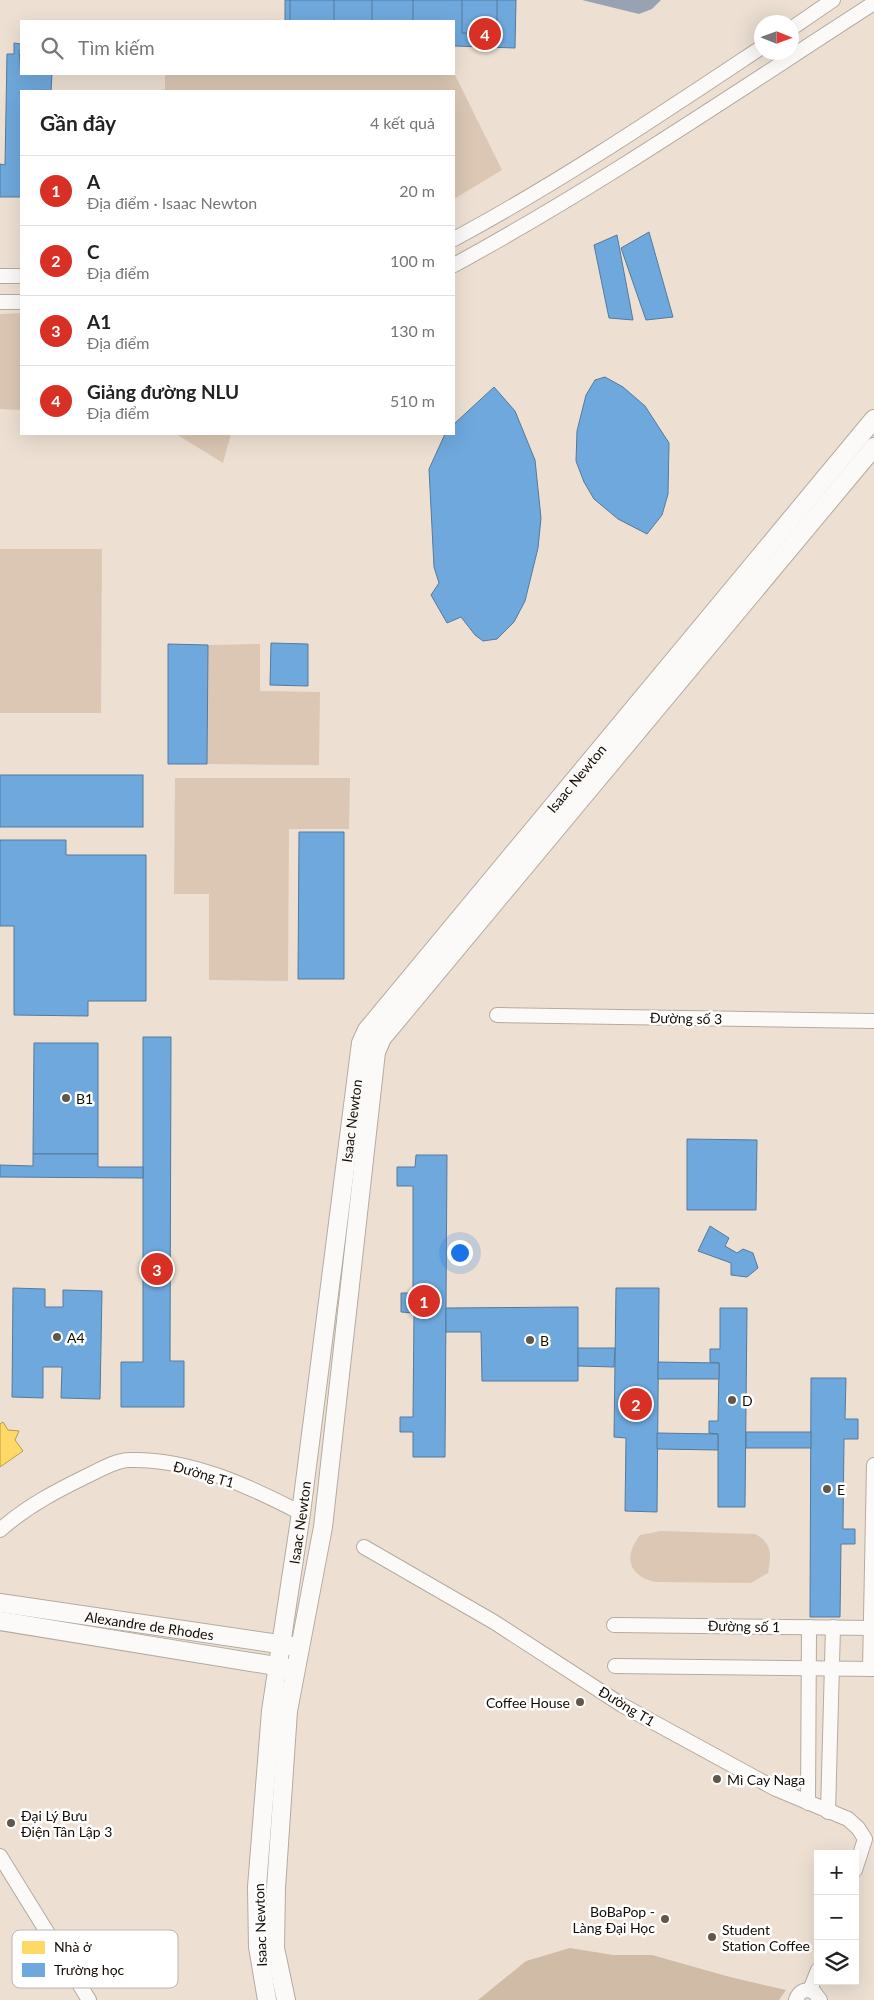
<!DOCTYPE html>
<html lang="vi">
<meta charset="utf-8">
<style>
body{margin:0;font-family:Lato,sans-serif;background:#f6f6f6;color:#222}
.controls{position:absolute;right:15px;bottom:15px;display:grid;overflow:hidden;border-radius:0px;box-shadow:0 5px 20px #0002}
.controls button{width:45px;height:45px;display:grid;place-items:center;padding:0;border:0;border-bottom:1px solid #e0e0e0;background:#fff;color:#222;font:25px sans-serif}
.compass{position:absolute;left:754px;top:15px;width:45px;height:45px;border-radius:50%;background:#fff;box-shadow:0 5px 20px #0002;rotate:91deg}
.you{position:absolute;left:459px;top:1252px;width:18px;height:18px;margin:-12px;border:4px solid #fff;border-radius:50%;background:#1a73e8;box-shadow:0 0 0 8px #1a73e833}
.badge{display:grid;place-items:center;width:32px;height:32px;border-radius:50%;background:#d93025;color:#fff;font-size:16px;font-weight:700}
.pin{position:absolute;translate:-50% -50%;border:2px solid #fff;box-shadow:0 1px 5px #0006}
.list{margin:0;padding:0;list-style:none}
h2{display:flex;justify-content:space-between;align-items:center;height:65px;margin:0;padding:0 20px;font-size:21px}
h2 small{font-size:16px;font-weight:400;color:#767676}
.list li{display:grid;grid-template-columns:32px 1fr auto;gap:15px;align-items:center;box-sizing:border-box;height:70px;padding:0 20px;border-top:1px solid #e0e0e0}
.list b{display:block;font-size:19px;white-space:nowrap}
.list p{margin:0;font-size:16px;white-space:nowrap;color:#767676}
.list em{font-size:16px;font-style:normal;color:#767676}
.icon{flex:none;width:28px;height:28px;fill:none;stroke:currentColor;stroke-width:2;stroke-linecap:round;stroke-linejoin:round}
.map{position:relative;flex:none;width:874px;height:2000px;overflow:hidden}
.search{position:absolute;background:#fff;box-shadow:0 5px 20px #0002;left:20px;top:20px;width:435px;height:55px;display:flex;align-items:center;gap:12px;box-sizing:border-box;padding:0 18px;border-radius:0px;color:#767676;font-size:19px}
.panel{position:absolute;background:#fff;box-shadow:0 5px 20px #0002;left:20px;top:90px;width:435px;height:345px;border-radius:0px}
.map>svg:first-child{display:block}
.green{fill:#dbc7b4}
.forest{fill:#cfbba6}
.water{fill:#98a2b3}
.homes{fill:#ffd966;stroke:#b89c49}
.schools{fill:#6fa8dc;stroke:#547a9c}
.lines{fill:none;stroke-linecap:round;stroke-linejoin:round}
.minor-casing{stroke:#b4aba0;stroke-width:16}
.tertiary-casing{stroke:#b4aba0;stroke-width:20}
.minor{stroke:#fcfaf8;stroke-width:14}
.tertiary{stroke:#fcfaf8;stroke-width:18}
.poi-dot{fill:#60574d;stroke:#fff;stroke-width:2}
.labels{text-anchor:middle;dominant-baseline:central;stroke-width:5;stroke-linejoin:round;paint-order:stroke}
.street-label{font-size:14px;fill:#140d05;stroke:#fff}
.poi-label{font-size:14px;fill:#140d05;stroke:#fff;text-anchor:start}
.key{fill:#fff;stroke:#b8b6b4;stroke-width:1}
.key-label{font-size:14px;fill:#140d05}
</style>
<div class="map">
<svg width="874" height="2000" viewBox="0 0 874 2000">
<rect width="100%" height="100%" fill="#ede0d3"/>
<!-- green -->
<g class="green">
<polygon points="454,73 502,170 454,199 454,91 165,91 165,74"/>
<polygon points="21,313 21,410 0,409 0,314"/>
<polygon points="176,434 231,434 223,463"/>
<polygon points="0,549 102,549 101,713 0,713"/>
<polygon points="260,644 260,691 320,692 319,765 207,764 208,645"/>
<polygon points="175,778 350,778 349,829 289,829 288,981 209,980 209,894 174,894"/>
<path d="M661,1531l94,3c18,9 16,21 13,39l-17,10 -96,-1c-28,-7 -31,-26 -15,-47z"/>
</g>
<!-- forest -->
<polygon class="forest" points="570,1948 613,1955 652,1955 730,1977 786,1990 779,2000 478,2000 526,1961"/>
<!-- water -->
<polygon class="water" points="582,0 661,0 652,9 639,14"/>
<!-- homes -->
<polygon class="homes" points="3,1422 8,1430 19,1431 15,1440 23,1451 0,1467 0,1424"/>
<!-- schools -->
<g class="schools">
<polygon points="285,0 516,0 515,48 454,46 454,21 285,21"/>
<rect x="290" y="0" width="44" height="21"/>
<rect x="372" y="0" width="41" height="21"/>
<polygon points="462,0 497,0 497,34 462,33"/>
<polygon points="14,43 21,44 21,50 19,50 21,74 52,74 51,91 21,91 21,197 0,197 0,164 5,165 7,54 14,54"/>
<polygon points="649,232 673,317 646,320 621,248"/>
<polygon points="617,235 633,320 609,318 594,245"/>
<polygon points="605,377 623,387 645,406 669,443 668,494 662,515 647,534 618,519 594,499 584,482 576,461 577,431 586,395 595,380"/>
<polygon points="494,387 515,411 535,460 541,518 538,548 525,601 514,622 497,639 483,641 475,635 461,617 447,623 431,595 439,583 434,567 429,469 445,434 454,434 454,424"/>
<polygon points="271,643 308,644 308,686 270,685"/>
<polygon points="168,644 208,645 207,764 168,764"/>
<rect x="0" y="775" width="143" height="52"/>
<polygon points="299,832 344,832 344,979 298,979"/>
<polygon points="0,840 66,840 66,855 146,855 146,1001 88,1001 88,1016 14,1015 14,926 0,926"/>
<polygon points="143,1037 171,1037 170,1361 184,1361 184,1407 121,1407 121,1362 143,1362"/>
<polygon points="34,1043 98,1043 98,1154 33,1154"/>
<polygon points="687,1139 757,1140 756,1210 687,1210"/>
<polygon points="33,1154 98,1154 98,1167 143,1167 143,1178 0,1177 0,1165 33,1166"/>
<polygon points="416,1155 447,1155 445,1457 413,1457 413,1432 400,1432 400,1417 413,1417 414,1313 401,1312 401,1293 413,1293 413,1186 397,1186 397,1167 415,1167"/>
<polygon points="710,1226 729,1238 725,1246 737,1253 743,1249 753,1253 758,1268 747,1277 731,1275 731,1263 698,1251"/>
<polygon points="13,1288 45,1289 45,1307 63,1307 63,1290 102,1291 100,1399 61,1398 62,1367 43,1367 43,1398 12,1397"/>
<polygon points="616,1288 659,1288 657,1512 625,1511 626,1438 614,1437"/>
<polygon points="578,1307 578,1381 482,1381 481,1332 446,1332 446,1308"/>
<polygon points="720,1308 747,1308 745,1507 718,1507 718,1434 709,1433 709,1421 718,1421 719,1363 710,1362 710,1349 720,1349"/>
<polygon points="578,1348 615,1348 614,1367 578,1366"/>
<polygon points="658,1362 719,1363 719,1379 658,1379"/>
<polygon points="811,1378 846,1378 845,1419 858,1419 858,1439 844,1439 843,1529 855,1529 855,1544 841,1544 840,1617 810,1617"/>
<rect x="746" y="1432" width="65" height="16"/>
<polygon points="657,1433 718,1434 718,1450 657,1449"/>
</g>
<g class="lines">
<!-- minor casing -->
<g class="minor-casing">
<g id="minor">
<polyline points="792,28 833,0"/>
<path d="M454,239c106,-57 207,-125 308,-192"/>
<path d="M454,265c145,-79 282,-173 420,-262"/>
<polyline points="0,276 21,276"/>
<polyline points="0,302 21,302"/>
<polyline points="497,1015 874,1021"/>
<path d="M0,1530c28,-25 60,-41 93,-57 10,-5 25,-13 36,-13 60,-2 120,26 172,53"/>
<polyline points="364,1547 494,1622 622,1705 774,1788 848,1819 858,1828 865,1839 855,1870"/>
<polyline points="614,1625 874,1628"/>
<polyline points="615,1666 874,1669"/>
<polyline points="870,1669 874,1465"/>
<polyline points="808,1803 809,1627"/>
<polyline points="828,1812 833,1627"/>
<polyline points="0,1856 89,2000"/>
<polyline points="810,1990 818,1970"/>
<path d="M796,2000c3,-9 10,-12 18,-8l6,8"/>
</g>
</g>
<!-- tertiary casing -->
<g class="tertiary-casing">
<g id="tertiary">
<path id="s1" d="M0,1603l292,43"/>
<polyline points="0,1621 288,1668"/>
<path id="s2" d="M267,2000l-9,-53 -1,-60 14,-176 30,-198 60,-470 6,-13 507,-611"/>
<polyline points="286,2000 275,1948 276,1888 288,1711 323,1527 376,1052 382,1038 874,447"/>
</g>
</g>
<!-- minor -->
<use href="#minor" class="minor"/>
<!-- tertiary -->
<use href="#tertiary" class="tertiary"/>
</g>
<!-- markers -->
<g class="poi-dot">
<circle cx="66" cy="1098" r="5"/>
<circle cx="57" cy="1337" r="5"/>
<circle cx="530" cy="1340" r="5"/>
<circle cx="732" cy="1400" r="5"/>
<circle cx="827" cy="1489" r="5"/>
<circle cx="580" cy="1702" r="5"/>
<circle cx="717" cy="1779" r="5"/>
<circle cx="11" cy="1823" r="5"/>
<circle cx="665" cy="1919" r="5"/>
<circle cx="712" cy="1937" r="5"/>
</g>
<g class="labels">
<!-- street labels -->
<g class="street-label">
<text stroke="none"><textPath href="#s2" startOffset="1306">Isaac Newton</textPath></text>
<text transform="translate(686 1018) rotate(1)">Đường số 3</text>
<text stroke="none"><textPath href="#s2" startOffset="886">Isaac Newton</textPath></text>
<text transform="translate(204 1474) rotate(16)">Đường T1</text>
<text stroke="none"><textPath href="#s2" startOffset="481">Isaac Newton</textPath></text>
<text stroke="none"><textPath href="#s1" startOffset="151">Alexandre de Rhodes</textPath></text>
<text transform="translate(744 1626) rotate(1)">Đường số 1</text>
<text transform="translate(627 1706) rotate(31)">Đường T1</text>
<text transform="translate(260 1925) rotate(-92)">Isaac Newton</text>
</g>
<!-- poi labels -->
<g class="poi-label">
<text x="76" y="1098">B1</text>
<text x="67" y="1337">A4</text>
<text x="540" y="1340">B</text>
<text x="742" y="1400">D</text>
<text x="837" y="1489">E</text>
<text x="570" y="1702" text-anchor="end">Coffee House</text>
<text x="727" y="1779">Mì Cay Naga</text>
<text x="21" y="1815">Đại Lý Bưu<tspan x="21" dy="16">Điện Tân Lập 3</tspan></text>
<text x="655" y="1911" text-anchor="end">BoBaPop -<tspan x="655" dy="16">Làng Đại Học</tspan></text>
<text x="722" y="1929">Student<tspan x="722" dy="16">Station Coffee</tspan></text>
</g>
</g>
<!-- legend -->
<rect x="12" y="1930" width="166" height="58" rx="8" class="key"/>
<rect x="22" y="1941" width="23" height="13" fill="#ffd966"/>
<rect x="22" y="1963" width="23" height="14" fill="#6fa8dc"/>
<g class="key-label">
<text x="54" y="1952">Nhà ở</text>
<text x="54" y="1975">Trường học</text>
</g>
</svg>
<div class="controls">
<button>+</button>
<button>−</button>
<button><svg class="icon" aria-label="layers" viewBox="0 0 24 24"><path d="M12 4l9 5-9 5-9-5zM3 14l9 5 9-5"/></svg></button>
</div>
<svg class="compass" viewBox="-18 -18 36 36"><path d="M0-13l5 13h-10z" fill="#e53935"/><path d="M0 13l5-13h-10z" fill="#767676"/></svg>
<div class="you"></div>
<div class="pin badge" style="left:424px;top:1301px">1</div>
<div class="pin badge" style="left:636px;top:1404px">2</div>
<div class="pin badge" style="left:157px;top:1269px">3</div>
<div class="pin badge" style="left:485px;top:34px">4</div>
<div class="search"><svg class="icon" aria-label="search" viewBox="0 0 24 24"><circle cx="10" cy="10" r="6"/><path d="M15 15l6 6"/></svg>Tìm kiếm</div>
<section class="panel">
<h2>Gần đây<small>4 kết quả</small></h2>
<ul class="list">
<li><span class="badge">1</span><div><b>A</b><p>Địa điểm · Isaac Newton</p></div><em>20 m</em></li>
<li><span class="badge">2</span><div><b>C</b><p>Địa điểm</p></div><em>100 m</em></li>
<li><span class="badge">3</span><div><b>A1</b><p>Địa điểm</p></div><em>130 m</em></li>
<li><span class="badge">4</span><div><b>Giảng đường NLU</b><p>Địa điểm</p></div><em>510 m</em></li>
</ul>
</section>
</div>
